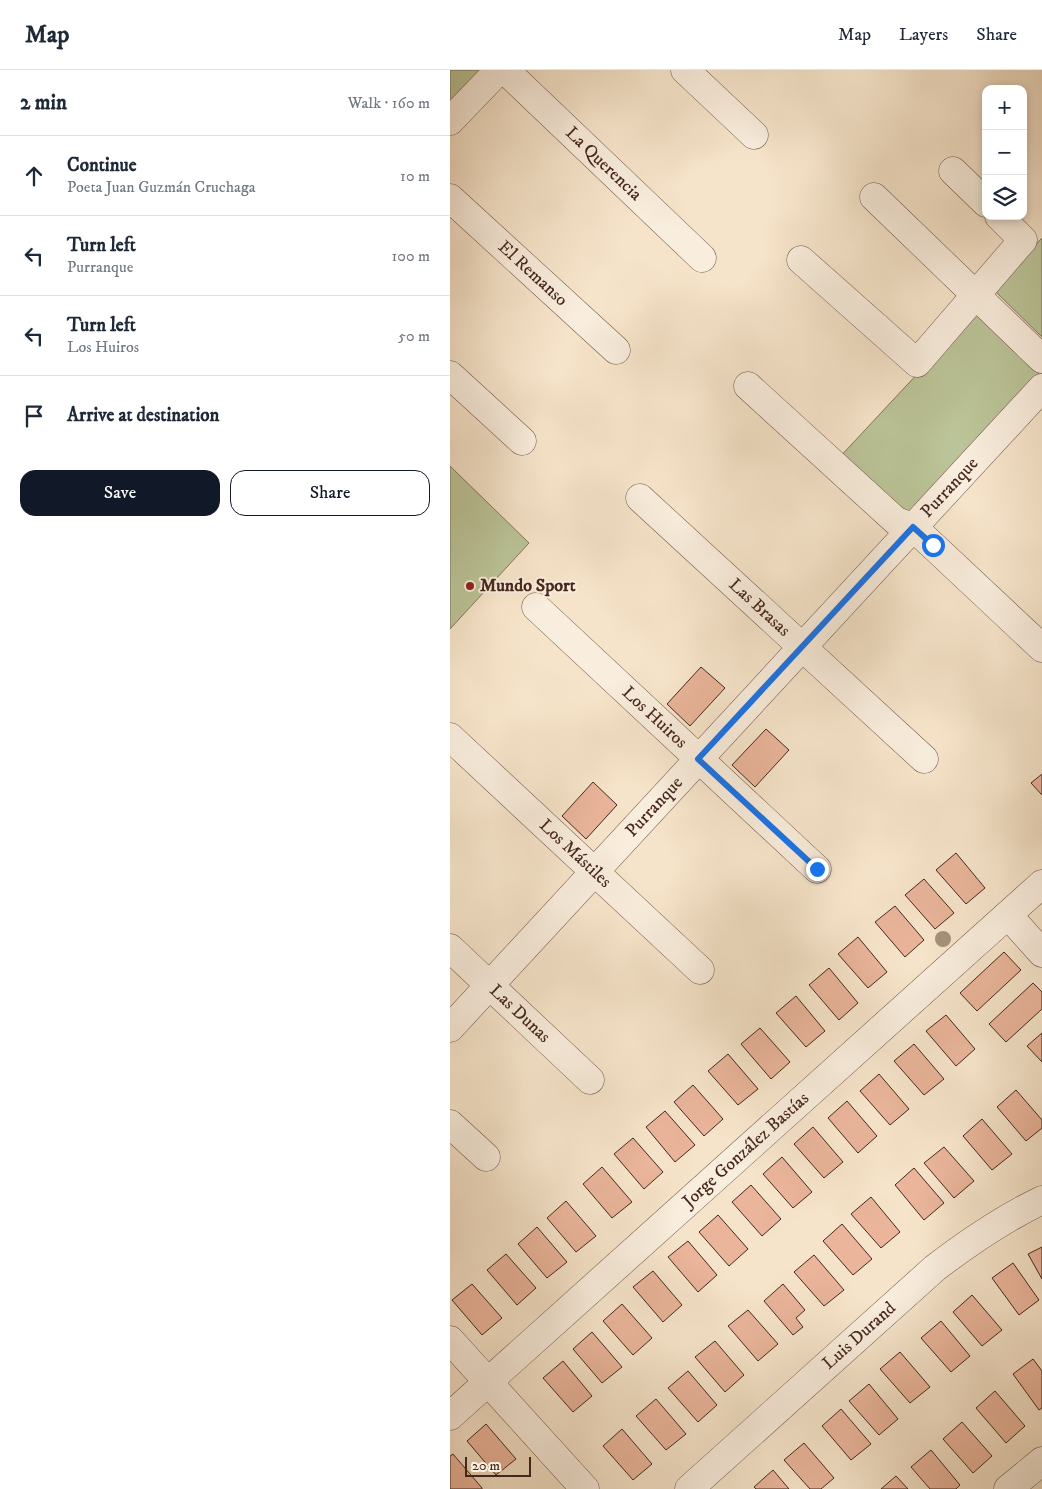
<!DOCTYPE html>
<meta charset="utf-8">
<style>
body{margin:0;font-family:"IM FELL DW Pica",serif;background:#f2f2f3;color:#1f2937}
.controls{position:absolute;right:15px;top:15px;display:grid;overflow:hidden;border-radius:10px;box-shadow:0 2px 8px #0003}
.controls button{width:45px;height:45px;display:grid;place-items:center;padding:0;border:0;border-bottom:1px solid #e0e1e3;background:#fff;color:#1f2937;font:25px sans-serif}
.scale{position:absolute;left:15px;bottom:12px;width:66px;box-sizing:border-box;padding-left:5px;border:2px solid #46271c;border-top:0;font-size:14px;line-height:18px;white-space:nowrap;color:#46271c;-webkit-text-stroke:4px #f9eddd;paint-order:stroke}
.stop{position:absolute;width:15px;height:15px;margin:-11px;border:4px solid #1a73e8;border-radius:50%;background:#fff}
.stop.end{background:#1a73e8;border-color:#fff;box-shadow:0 1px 5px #0008}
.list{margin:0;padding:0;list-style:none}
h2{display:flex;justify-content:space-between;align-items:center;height:65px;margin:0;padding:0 20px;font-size:21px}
h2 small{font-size:16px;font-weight:400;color:#747a83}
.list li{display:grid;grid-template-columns:32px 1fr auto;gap:15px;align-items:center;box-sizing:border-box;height:80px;padding:0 20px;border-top:1px solid #e0e1e3}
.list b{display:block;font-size:19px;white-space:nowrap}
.list p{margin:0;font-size:16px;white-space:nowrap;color:#747a83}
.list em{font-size:16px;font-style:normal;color:#747a83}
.actions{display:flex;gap:10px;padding:15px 20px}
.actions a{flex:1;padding:11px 0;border:1px solid #111827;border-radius:15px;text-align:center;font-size:18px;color:#111827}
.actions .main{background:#111827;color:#fff}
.icon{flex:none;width:28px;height:28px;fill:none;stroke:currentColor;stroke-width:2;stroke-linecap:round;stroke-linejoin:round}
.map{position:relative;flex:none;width:592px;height:1419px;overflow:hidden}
header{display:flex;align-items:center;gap:30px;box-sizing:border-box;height:70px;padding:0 25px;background:#fff;border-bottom:1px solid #e0e1e3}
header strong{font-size:24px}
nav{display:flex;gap:28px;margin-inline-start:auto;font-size:18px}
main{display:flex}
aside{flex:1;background:#fff}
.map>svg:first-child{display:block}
.green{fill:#bbc498;stroke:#80765a}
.building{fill:#eab59b;stroke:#46271c}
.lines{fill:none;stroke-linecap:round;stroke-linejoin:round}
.minor-casing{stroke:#725648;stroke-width:29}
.minor{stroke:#f9eddd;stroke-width:28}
.tree{fill:#a5927b}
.route{stroke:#1a73e8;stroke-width:6}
.poi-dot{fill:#8f2418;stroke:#f9eddd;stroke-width:2}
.labels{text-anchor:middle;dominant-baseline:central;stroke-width:4;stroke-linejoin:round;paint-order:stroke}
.street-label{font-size:18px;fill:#46271c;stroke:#f9eddd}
.poi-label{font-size:18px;font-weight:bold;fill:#46271c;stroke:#f9eddd;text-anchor:start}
</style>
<header>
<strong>Map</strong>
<nav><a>Map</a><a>Layers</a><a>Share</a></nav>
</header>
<main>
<aside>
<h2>2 min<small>Walk · 160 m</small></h2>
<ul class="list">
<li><svg class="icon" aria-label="ahead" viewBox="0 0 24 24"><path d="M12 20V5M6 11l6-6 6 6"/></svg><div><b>Continue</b><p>Poeta Juan Guzmán Cruchaga</p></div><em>10 m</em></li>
<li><svg class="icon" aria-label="left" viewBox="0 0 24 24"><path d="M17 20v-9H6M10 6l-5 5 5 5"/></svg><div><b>Turn left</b><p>Purranque</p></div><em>100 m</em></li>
<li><svg class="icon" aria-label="left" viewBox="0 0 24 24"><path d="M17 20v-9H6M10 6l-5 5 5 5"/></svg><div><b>Turn left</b><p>Los Huiros</p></div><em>50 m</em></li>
<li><svg class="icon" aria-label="arrive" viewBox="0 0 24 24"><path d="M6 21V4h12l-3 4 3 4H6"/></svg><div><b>Arrive at destination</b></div></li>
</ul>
<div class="actions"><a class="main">Save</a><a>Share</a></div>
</aside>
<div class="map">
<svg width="592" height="1419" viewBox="0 0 592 1419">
<rect width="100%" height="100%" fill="#f6e4ca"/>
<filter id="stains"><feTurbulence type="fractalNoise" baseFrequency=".004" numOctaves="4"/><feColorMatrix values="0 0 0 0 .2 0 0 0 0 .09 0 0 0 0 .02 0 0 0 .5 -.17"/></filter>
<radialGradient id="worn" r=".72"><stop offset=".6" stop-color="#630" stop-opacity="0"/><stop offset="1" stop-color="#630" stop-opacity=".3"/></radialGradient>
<!-- green -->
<g class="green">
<polygon points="0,0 41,0 0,42"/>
<polygon points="592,168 592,267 543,219"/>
<polygon points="526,241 591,301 440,464 374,404"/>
<polygon points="0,396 79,473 0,559"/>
</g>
<!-- building -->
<g class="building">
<polygon points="251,597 275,618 240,656 217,634"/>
<polygon points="316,659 339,680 305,717 282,695"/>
<polygon points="592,704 592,725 581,713"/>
<polygon points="143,712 167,735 136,769 112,746"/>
<polygon points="506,783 535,818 516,834 486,800"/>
<polygon points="474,809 504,843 485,859 455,825"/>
<polygon points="445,836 474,870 455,887 425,852"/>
<polygon points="408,867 437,902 418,918 388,884"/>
<polygon points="554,882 571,900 527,941 510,923"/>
<polygon points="379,898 408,933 389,950 359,915"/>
<polygon points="583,913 592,922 592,939 556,972 539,954"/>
<polygon points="346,926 375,961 356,977 326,943"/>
<polygon points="496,945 525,979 506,996 476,961"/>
<polygon points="310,958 340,992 321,1009 291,974"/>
<polygon points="592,963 592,992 577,976"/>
<polygon points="464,974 494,1009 474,1025 444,991"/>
<polygon points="278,984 308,1019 288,1035 258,1001"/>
<polygon points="429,1004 459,1039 440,1055 410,1021"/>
<polygon points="243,1015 273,1049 254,1066 224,1032"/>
<polygon points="566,1020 592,1050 592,1058 576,1071 547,1037"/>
<polygon points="397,1031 427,1066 408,1083 378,1048"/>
<polygon points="215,1041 245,1075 225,1092 196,1057"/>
<polygon points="532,1049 562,1084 542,1100 513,1066"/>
<polygon points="363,1057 393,1092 374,1108 344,1074"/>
<polygon points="183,1068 213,1102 194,1119 164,1084"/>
<polygon points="494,1077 524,1111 504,1128 474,1093"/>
<polygon points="332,1087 362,1122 343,1138 313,1104"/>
<polygon points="152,1097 182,1132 162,1148 133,1114"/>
<polygon points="464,1098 494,1133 474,1150 445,1115"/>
<polygon points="301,1115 331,1149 312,1166 282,1132"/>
<polygon points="421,1127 450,1162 431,1178 401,1144"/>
<polygon points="116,1131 146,1166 126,1182 97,1148"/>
<polygon points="268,1145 298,1179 279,1196 249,1162"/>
<polygon points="392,1154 422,1189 403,1205 373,1171"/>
<polygon points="87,1157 117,1192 97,1208 68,1174"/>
<polygon points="238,1171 267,1205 248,1222 218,1187"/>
<polygon points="592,1177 592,1209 578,1184"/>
<polygon points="56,1184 86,1218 67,1235 37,1200"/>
<polygon points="364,1185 394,1220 374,1236 344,1202"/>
<polygon points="563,1193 589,1230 569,1245 542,1208"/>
<polygon points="203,1201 232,1235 213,1252 183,1217"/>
<polygon points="22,1214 52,1248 32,1265 2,1230"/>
<polygon points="333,1214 355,1240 346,1248 353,1257 343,1265 314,1231"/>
<polygon points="522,1225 552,1260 532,1276 503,1242"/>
<polygon points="172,1234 202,1268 183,1285 153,1251"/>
<polygon points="298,1240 328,1274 308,1291 278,1256"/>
<polygon points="491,1251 520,1286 501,1302 471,1268"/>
<polygon points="142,1262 172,1297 152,1313 123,1279"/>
<polygon points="265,1271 294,1305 275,1322 245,1287"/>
<polygon points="450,1282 480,1317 460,1333 430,1299"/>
<polygon points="583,1289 592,1301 592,1338 589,1340 563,1304"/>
<polygon points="113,1291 142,1326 123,1342 93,1308"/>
<polygon points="238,1301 267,1335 248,1352 218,1318"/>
<polygon points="419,1314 448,1349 429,1365 399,1331"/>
<polygon points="545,1321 575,1356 556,1373 526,1338"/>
<polygon points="206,1329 236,1364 216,1380 186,1346"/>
<polygon points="391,1339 421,1374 401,1390 372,1356"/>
<polygon points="512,1352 542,1386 523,1403 493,1369"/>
<polygon points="36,1354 66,1389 46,1405 17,1371"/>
<polygon points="172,1359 202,1394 183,1410 153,1376"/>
<polygon points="354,1373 384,1408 371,1419 360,1419 334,1390"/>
<polygon points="481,1380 510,1415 506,1419 480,1419 461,1397"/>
<polygon points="3,1384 32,1418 32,1419 0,1419 0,1386"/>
<polygon points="323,1400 339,1419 306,1419 304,1417"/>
<polygon points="446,1406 458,1419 431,1419"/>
</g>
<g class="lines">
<!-- minor casing -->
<g class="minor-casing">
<g id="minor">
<path id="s1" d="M55,0l197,188"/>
<polyline points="235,0 304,65"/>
<polyline points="0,51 49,0"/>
<polyline points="503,101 536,133"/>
<polyline points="424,127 592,289"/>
<path id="s2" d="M0,128l166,152"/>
<polyline points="351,190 467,293 573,170 549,146"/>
<polyline points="0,305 72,371"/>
<polyline points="298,316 446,451 463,457 592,578"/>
<path id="s3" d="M190,428l284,261"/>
<path id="s4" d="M86,537l281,262"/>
<path id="s5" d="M0,667l250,233"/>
<polyline points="558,845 592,883"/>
<path id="s6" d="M0,878l140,132"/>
<path id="s7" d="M0,958l592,-640"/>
<polyline points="0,1054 36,1087"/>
<polyline points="0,1270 135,1419"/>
<path id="s8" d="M0,1346l592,-532"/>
<path id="s9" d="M239,1419l246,-221c34,-26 68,-49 107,-68"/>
<polyline points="558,1419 592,1391"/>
</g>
</g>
<!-- minor -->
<use href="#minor" class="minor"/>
</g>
<!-- trees -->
<circle class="tree" cx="493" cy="869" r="8"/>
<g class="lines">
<!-- route -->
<polyline class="route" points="367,799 248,689 463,457 483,475"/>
</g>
<!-- markers -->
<circle class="poi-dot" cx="20" cy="516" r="5"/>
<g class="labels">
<!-- street labels -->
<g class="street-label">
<text stroke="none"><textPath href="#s1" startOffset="136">La Querencia</textPath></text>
<text stroke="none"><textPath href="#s2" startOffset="112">El Remanso</textPath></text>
<text stroke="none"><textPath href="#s7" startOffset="736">Purranque</textPath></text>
<text stroke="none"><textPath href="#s3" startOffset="162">Las Brasas</textPath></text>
<text stroke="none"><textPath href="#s4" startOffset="162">Los Huiros</textPath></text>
<text stroke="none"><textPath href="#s7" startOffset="301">Purranque</textPath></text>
<text stroke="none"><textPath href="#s5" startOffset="171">Los Mástiles</textPath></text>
<text stroke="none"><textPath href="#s6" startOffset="96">Las Dunas</textPath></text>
<text stroke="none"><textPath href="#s8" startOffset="398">Jorge González Bastías</textPath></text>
<text stroke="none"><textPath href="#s9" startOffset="229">Luis Durand</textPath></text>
</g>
<!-- poi labels -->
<g class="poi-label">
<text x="30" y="516">Mundo Sport</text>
</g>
</g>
<rect width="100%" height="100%" filter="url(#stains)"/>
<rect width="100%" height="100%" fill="url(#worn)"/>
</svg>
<div class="controls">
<button>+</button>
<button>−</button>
<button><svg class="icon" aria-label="layers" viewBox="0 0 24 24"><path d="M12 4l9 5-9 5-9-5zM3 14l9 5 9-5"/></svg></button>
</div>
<div class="scale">20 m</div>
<div class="stop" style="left:483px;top:475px"></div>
<div class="stop end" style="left:367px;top:799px"></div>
</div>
</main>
